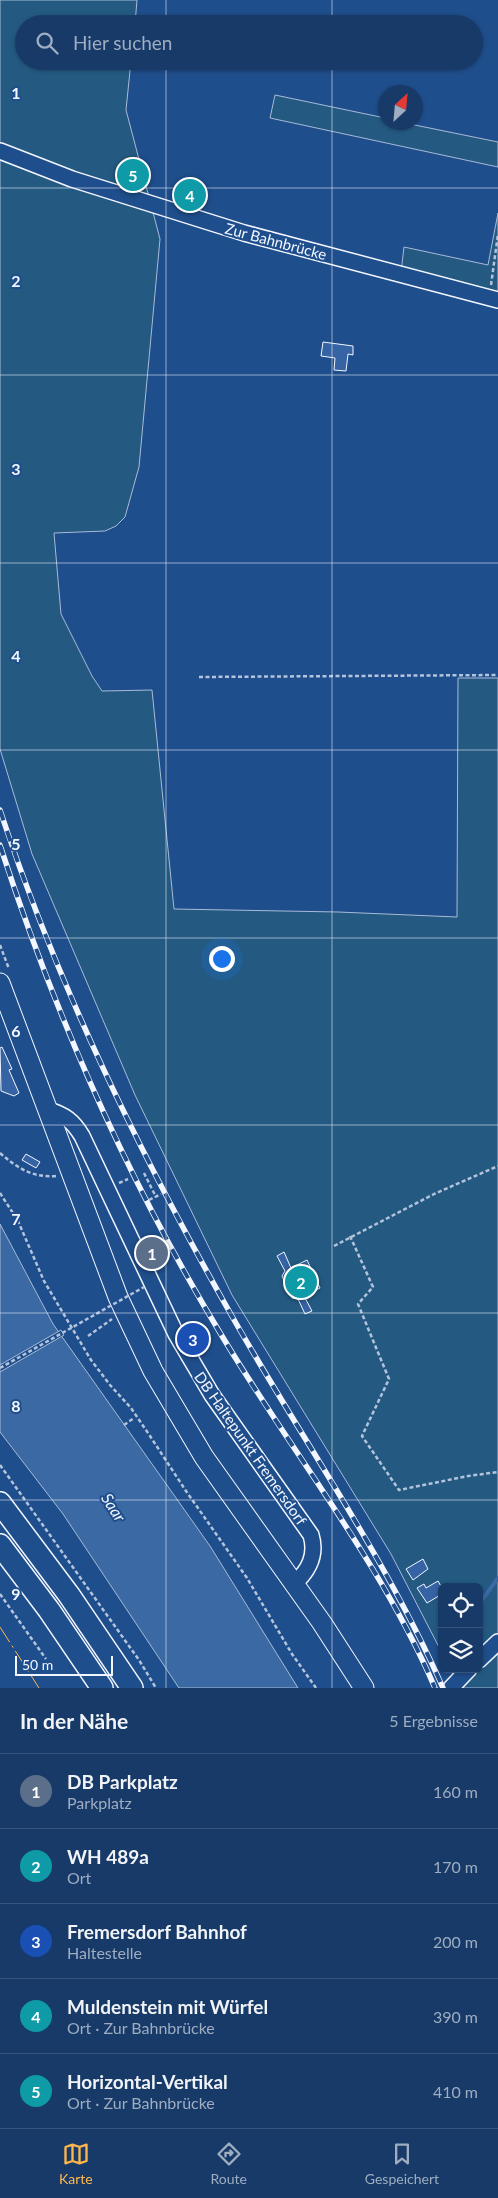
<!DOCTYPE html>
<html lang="de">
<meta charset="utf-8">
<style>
body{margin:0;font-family:Lato,sans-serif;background:#244571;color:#f1f3f6}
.controls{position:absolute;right:15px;bottom:15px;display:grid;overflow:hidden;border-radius:8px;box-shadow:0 1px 4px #0004}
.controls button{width:45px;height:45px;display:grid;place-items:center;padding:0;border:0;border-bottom:1px solid #36547d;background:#173a69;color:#f1f3f6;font:25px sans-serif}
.compass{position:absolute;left:378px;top:85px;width:45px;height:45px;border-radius:50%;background:#173a69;box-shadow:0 1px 4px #0004;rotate:26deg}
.scale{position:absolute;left:15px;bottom:12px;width:98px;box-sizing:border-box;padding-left:5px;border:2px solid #f2f6ff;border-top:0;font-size:14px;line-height:18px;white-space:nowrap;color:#f2f6ff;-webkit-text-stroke:4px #1f4e8c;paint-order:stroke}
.you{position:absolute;left:221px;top:958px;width:18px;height:18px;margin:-12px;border:4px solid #fff;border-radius:50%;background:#1a73e8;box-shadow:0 0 0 8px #1a73e833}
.badge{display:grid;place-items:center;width:32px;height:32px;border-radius:50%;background:#ffb74d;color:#fff;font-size:16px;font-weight:700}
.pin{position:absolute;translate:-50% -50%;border:2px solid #fff;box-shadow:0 1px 5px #0006}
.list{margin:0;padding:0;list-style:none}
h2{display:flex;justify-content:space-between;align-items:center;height:65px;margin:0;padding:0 20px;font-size:21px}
h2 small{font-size:16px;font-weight:400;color:#9eadc0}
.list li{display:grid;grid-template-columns:32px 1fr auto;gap:15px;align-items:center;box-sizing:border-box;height:75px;padding:0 20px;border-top:1px solid #36547d}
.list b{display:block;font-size:19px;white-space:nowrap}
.list p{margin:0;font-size:16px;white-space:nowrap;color:#9eadc0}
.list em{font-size:16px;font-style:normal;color:#9eadc0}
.icon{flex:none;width:28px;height:28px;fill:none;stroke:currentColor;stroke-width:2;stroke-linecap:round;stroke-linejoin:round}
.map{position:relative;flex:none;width:498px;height:1688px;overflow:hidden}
.search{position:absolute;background:#173a69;box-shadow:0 1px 4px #0004;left:15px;right:15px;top:15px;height:55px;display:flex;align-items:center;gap:12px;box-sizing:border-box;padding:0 18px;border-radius:28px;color:#9eadc0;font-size:19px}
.sheet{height:440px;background:#173a69}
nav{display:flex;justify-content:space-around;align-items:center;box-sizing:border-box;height:70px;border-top:1px solid #36547d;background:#173a69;font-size:14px;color:#9eadc0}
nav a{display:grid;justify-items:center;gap:2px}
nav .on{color:#ffb74d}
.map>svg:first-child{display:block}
.green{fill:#245a82;stroke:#a8bbd7}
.water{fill:#3b69a3;stroke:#a8bbd7}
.pier{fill:#1f4e8c;stroke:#a8bbd7}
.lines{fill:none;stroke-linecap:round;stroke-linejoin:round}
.stream{stroke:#3b69a3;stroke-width:4}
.building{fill:#3563a3;stroke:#f2f6ff}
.minor-casing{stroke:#f2f6ff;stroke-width:18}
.major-casing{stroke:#f2f6ff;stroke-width:21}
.highway-casing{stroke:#f2f6ff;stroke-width:24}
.path{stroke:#b3c4dc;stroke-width:2.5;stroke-dasharray:4 2.5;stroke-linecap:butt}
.minor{stroke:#1f4e8c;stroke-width:15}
.major{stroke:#1f4e8c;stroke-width:19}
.highway{stroke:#1f4e8c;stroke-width:21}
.rail-casing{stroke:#f2f6ff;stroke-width:5.5}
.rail{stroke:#1f4e8c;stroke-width:4;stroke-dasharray:11;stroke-linecap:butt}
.path-bridge{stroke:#b3c4dc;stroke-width:2.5;stroke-dasharray:4 2.5;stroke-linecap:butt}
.power{stroke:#ffb74d;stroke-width:1;stroke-dasharray:18 4 2.5 4;stroke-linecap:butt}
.grid{fill:none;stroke:#f2f6ff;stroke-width:1;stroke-opacity:0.55}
.labels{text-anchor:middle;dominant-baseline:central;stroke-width:4;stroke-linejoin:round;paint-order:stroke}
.street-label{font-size:15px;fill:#f2f6ff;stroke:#1f4e8c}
.water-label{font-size:16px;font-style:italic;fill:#f2f6ff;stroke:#1f4e8c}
.grid-label{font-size:16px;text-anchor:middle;font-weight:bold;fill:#f2f6ff;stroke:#1f4e8c;stroke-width:4;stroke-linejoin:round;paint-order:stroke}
</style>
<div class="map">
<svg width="498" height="1688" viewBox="0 0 498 1688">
<rect width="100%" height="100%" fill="#1f4e8c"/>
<!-- green -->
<g class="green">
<polygon points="0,0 137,0 135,24 24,24 24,61 131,61 126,110 160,239 139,467 125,517 116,526 105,531 54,533 61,614 92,676 102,691 152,690 174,909 338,912 457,917 458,678 498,678 498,1688 460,1688 450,1669 479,1669 479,1587 442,1587 442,1653 391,1554 232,1295 135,1095 32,854 0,749"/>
<polygon points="275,95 385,118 386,122 405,123 498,142 498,167 270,118"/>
<polygon points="498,213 498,297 401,272 404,247 488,265"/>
</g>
<!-- water -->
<polygon class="water" points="0,1224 53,1324 210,1546 298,1688 179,1688 63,1514 0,1432"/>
<!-- pier -->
<polygon class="pier" points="61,1330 64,1335 0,1372 0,1365"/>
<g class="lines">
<!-- stream -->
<polyline class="stream" points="479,1604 498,1578"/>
</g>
<!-- building -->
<g class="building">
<polygon points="323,342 353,346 353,355 348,354 346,371 334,370 335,358 321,356"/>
<polygon points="2,1047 12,1069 9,1070 19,1093 14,1096 1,1091 0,1048"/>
<polygon points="26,1154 40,1162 36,1168 22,1160"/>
<polygon points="284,1252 291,1268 307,1260 320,1288 304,1296 312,1311 305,1314 298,1299 292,1298 282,1276 285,1271 277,1256"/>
<polygon points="423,1559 428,1569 413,1580 406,1569"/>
<polygon points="438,1581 442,1588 442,1594 427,1603 417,1588 424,1584 426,1588"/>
</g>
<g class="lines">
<!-- minor casing -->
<g class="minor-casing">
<g id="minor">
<polyline points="0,151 72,179 244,233 498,300"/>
<path d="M48,1110c17,5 25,11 34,26l94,198 36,61 99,140c6,20 -2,35 -16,48"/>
<polyline points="479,1660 498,1642"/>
<polyline points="451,1688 469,1669"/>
</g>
</g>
<!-- major casing -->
<g class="major-casing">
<polyline id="major" points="0,983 118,1297 153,1371 204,1457 322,1623 364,1688"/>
</g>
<!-- highway casing -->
<g class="highway-casing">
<g id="highway">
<polyline points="0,1503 69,1595 132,1688"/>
<polyline points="0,1545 49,1610 102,1688"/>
</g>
</g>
<!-- path -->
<g class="path">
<polyline points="491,285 498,234"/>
<polyline points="199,677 498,675"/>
<polyline points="0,945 9,969"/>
<path d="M0,1153c17,15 33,25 56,23"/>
<polyline points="144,1173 156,1197"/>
<polyline points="119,1183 128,1179"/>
<polyline points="0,1193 18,1221 44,1281 91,1360 110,1385 131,1408 150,1436 186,1491 247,1578 292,1654 316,1688"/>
<polyline points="149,1200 161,1194"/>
<polyline points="350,1236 373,1287 358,1304 389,1379 362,1436 399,1490 468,1476 498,1472"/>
<polyline points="334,1246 434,1194 498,1166"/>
<polyline points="88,1336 112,1319"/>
<polyline points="124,1425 134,1418"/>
<polyline points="0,1465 139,1660 156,1688"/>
<polyline points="0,1594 46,1659"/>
</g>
<!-- minor -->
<use href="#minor" class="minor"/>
<!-- major -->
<use href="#major" class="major"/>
<!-- highway -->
<use href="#highway" class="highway"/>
<!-- rail casing -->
<g class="rail-casing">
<g id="rail">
<path d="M0,810c58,177 141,346 233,508 70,123 153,240 210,370"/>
<path d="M0,845c55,170 129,338 222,491 70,117 159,226 213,352"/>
</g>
</g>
<!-- rail -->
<use href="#rail" class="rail"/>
<!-- path-bridge -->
<polyline class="path-bridge" points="0,1368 144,1287"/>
<!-- power -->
<polyline class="power" points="0,1627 39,1688"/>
</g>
<!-- grid -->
<path class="grid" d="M166,0v24M332,0v24M166,61v1627M332,61v1627M0,188h498M0,375h498M0,563h498M0,750h498M0,938h498M0,1125h498M0,1313h498M0,1500h498"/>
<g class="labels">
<!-- street labels -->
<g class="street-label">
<text transform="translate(276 241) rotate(15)">Zur Bahnbrücke</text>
<text transform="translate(251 1448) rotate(55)">DB Haltepunkt Fremersdorf</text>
</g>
<!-- water labels -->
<g class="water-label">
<text transform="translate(114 1507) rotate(57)">Saar</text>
</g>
</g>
<g class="grid-label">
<text x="16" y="99">1</text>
<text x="16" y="287">2</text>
<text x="16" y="475">3</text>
<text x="16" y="662">4</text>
<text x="16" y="850">5</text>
<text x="16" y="1037">6</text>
<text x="16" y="1225">7</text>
<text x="16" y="1412">8</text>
<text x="16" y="1600">9</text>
</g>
</svg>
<div class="controls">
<button><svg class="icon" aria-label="locate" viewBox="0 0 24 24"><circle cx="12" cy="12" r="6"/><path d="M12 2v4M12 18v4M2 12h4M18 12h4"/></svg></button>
<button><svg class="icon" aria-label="layers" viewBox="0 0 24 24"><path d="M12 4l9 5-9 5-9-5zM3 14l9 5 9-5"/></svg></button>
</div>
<svg class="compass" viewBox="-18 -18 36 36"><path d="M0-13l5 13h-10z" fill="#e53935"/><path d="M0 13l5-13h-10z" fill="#9eadc0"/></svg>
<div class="scale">50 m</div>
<div class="you"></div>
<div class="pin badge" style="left:152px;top:1253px;background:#5c6f8a">1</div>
<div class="pin badge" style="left:301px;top:1282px;background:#0f9aa8">2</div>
<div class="pin badge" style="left:193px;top:1339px;background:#1a4fb4">3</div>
<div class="pin badge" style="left:190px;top:195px;background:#0f9aa8">4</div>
<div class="pin badge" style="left:133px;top:175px;background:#0f9aa8">5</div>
<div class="search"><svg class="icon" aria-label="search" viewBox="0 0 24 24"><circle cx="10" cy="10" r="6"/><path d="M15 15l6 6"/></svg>Hier suchen</div>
</div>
<section class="sheet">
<h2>In der Nähe<small>5 Ergebnisse</small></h2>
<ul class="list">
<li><span class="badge" style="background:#5c6f8a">1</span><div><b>DB Parkplatz</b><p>Parkplatz</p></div><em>160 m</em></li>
<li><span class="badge" style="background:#0f9aa8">2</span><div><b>WH 489a</b><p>Ort</p></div><em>170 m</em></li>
<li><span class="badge" style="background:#1a4fb4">3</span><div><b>Fremersdorf Bahnhof</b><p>Haltestelle</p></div><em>200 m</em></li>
<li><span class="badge" style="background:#0f9aa8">4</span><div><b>Muldenstein mit Würfel</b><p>Ort · Zur Bahnbrücke</p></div><em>390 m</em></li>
<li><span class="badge" style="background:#0f9aa8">5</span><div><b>Horizontal-Vertikal</b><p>Ort · Zur Bahnbrücke</p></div><em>410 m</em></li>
</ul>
</section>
<nav>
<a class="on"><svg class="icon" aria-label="map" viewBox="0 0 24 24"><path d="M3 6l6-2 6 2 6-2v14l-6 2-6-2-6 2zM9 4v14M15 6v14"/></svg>Karte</a>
<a><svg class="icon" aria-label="directions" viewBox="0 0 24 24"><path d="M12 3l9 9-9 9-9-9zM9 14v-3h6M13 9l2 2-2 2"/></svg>Route</a>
<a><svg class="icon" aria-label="saved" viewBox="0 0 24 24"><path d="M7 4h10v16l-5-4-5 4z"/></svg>Gespeichert</a>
</nav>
